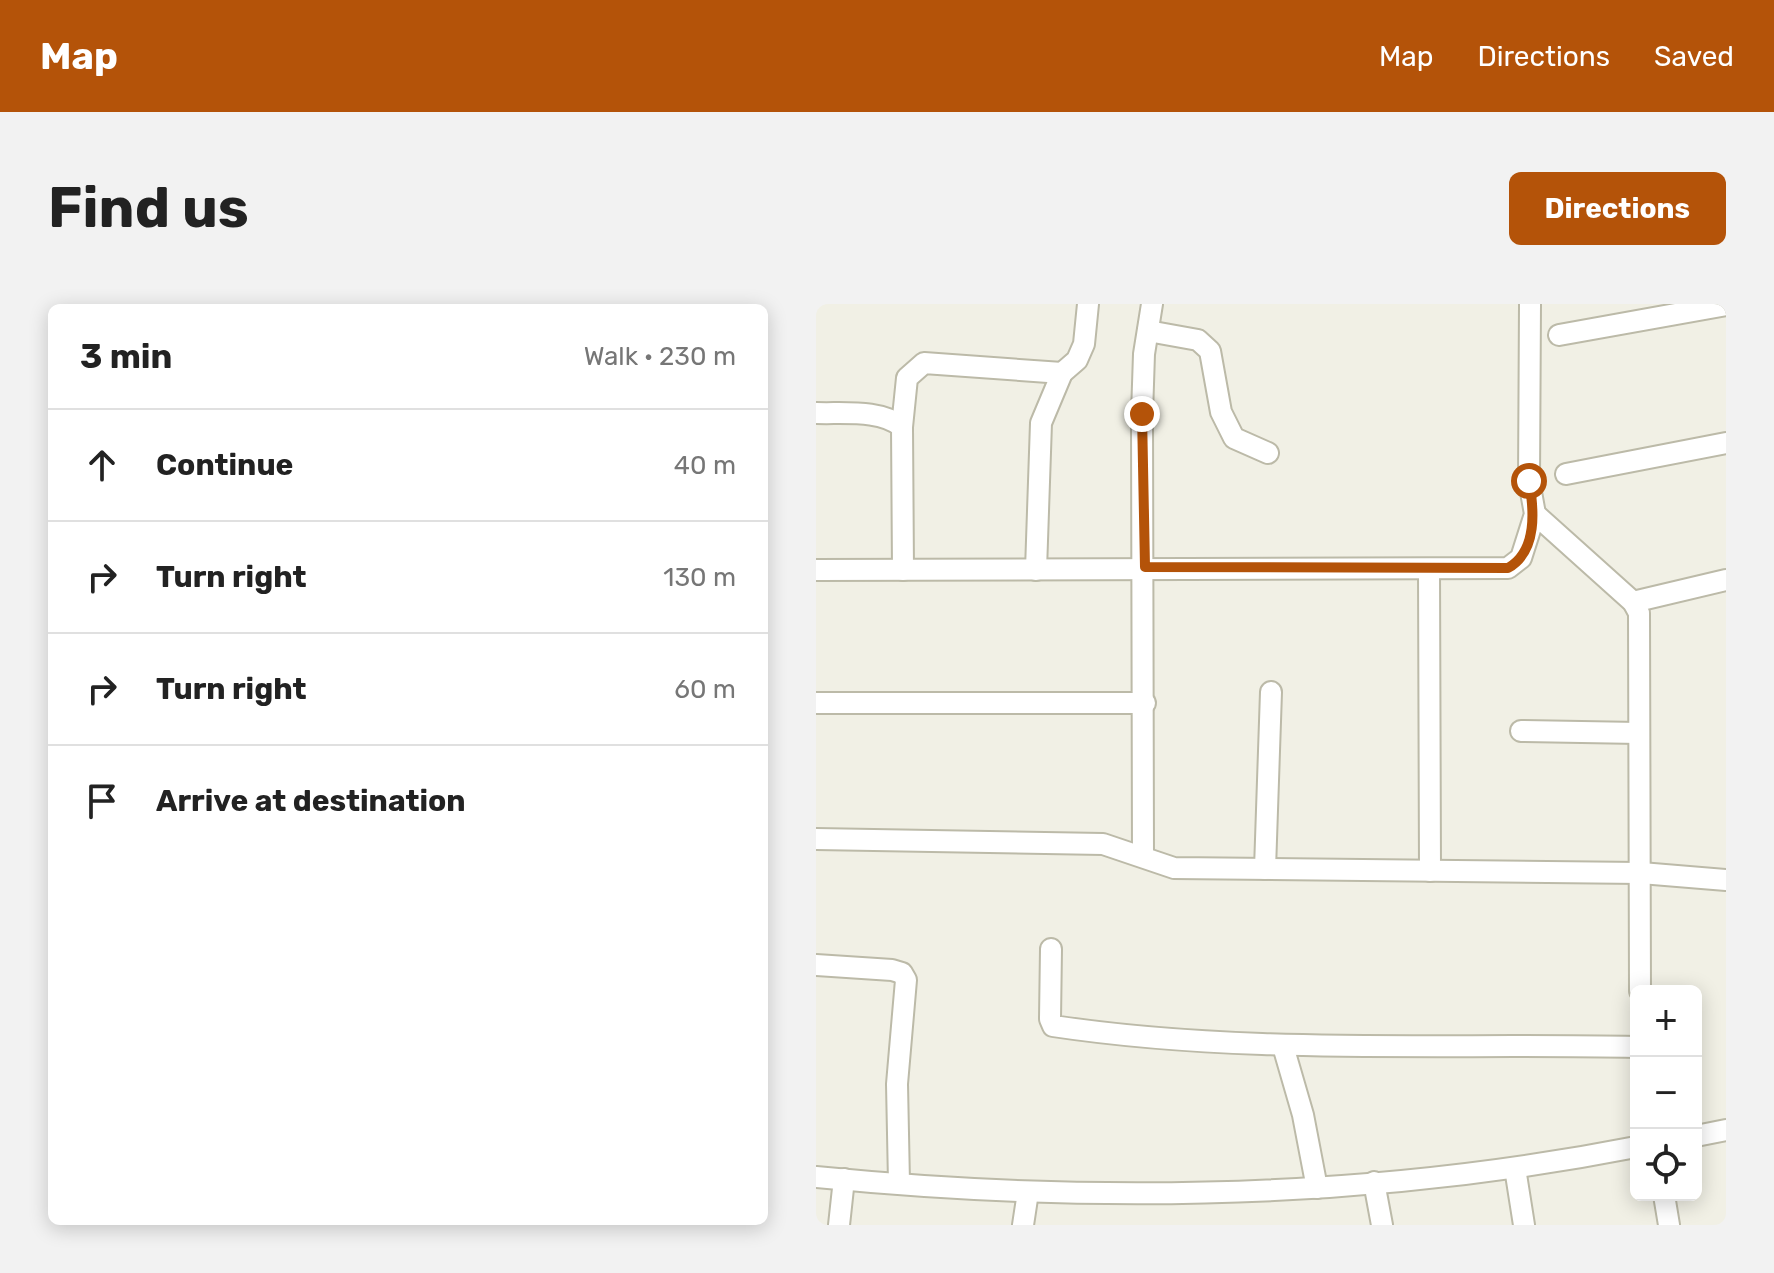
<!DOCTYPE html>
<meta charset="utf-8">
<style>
body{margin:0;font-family:Rubik,sans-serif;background:#f2f2f2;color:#222}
.controls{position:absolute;right:24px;bottom:24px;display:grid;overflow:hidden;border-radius:12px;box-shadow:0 4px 20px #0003}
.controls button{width:72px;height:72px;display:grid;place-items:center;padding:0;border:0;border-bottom:2px solid #e0e0e0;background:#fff;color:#222;font:40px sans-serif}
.stop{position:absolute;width:24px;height:24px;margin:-18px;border:6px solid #b45309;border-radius:50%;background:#fff}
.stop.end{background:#b45309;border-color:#fff;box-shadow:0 2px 8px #0008}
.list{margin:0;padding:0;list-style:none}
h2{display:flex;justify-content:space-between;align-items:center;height:104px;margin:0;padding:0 32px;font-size:34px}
h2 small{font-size:26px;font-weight:400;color:#767676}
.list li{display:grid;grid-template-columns:52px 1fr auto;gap:24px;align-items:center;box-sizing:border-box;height:112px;padding:0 32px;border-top:2px solid #e0e0e0}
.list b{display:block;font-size:30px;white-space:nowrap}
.list em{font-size:26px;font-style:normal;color:#767676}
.icon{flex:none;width:44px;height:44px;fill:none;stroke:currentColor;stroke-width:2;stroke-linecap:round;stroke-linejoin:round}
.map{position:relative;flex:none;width:910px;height:921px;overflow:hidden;border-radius:12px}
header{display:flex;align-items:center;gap:48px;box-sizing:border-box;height:112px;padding:0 40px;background:#b45309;color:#fff}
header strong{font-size:38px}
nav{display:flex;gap:44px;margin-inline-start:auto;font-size:28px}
.intro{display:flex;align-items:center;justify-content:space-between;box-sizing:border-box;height:192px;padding:0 48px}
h1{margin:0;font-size:56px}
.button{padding:20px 36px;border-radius:12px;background:#b45309;color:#fff;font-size:28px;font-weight:700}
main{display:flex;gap:48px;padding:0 48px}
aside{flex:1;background:#fff;border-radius:12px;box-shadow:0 4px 20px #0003}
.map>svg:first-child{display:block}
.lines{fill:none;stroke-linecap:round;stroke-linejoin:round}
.street-casing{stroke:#bcbaa8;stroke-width:24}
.street{stroke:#fff;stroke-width:20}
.route{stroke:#b45309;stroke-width:10}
</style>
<header>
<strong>Map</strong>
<nav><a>Map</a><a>Directions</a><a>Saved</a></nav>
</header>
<div class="intro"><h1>Find us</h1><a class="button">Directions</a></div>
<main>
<aside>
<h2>3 min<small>Walk · 230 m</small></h2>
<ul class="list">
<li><svg class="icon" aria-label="ahead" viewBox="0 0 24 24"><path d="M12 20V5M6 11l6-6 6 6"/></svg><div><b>Continue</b></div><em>40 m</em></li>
<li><svg class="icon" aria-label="right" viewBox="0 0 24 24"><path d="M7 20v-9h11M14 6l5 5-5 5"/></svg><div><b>Turn right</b></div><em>130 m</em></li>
<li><svg class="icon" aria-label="right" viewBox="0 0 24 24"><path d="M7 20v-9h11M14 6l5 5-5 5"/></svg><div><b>Turn right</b></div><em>60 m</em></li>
<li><svg class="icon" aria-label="arrive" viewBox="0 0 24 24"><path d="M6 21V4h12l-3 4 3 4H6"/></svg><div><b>Arrive at destination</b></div></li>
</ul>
</aside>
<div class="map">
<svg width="910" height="921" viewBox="0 0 910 921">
<rect width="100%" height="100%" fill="#f1f0e5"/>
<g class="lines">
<!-- street casing -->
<g class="street-casing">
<g id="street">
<polyline points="332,27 382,36 394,47 405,108 418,134 452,149"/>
<polyline points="743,31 910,1"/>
<path d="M0,109c27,1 65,-4 86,14l1,143"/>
<polyline points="86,123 91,74 108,59 246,69"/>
<polyline points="750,170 910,139"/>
<polyline points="719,210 817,298 823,309 824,687"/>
<polyline points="0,266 692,264 705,254 719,210 713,177 714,0"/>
<polyline points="220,266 225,119 246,69 261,56 268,40 272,0"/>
<polyline points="613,266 614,567"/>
<polyline points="817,298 910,276"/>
<polyline points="0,399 329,399"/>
<polyline points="705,427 823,429"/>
<polyline points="0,535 287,540 358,564 825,569 910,576"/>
<polyline points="327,552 326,110 328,50 336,0"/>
<polyline points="449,565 455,388"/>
<path d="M235,645l-1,70 3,7c193,29 389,17 583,21"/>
<polyline points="0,661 76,666 86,669 90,676 81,780 83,879"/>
<polyline points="467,742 487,811 501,884"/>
<polyline points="880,832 910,826"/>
<polyline points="699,864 708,921"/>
<path d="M0,873c273,27 550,23 820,-30"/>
<polyline points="558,878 566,921"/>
<polyline points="848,891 853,921"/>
<polyline points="23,921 28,875"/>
<polyline points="207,921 212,888"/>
</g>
</g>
<!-- street -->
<use href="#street" class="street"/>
</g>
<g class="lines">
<!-- route -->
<path class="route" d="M326,110l3,153 363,1c30,-17 26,-59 21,-87"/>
</g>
</svg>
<div class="controls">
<button>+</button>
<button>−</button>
<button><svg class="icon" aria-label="locate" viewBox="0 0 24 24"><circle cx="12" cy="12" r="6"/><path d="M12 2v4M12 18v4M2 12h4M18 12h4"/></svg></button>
</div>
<div class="stop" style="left:713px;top:177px"></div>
<div class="stop end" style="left:326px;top:110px"></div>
</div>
</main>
